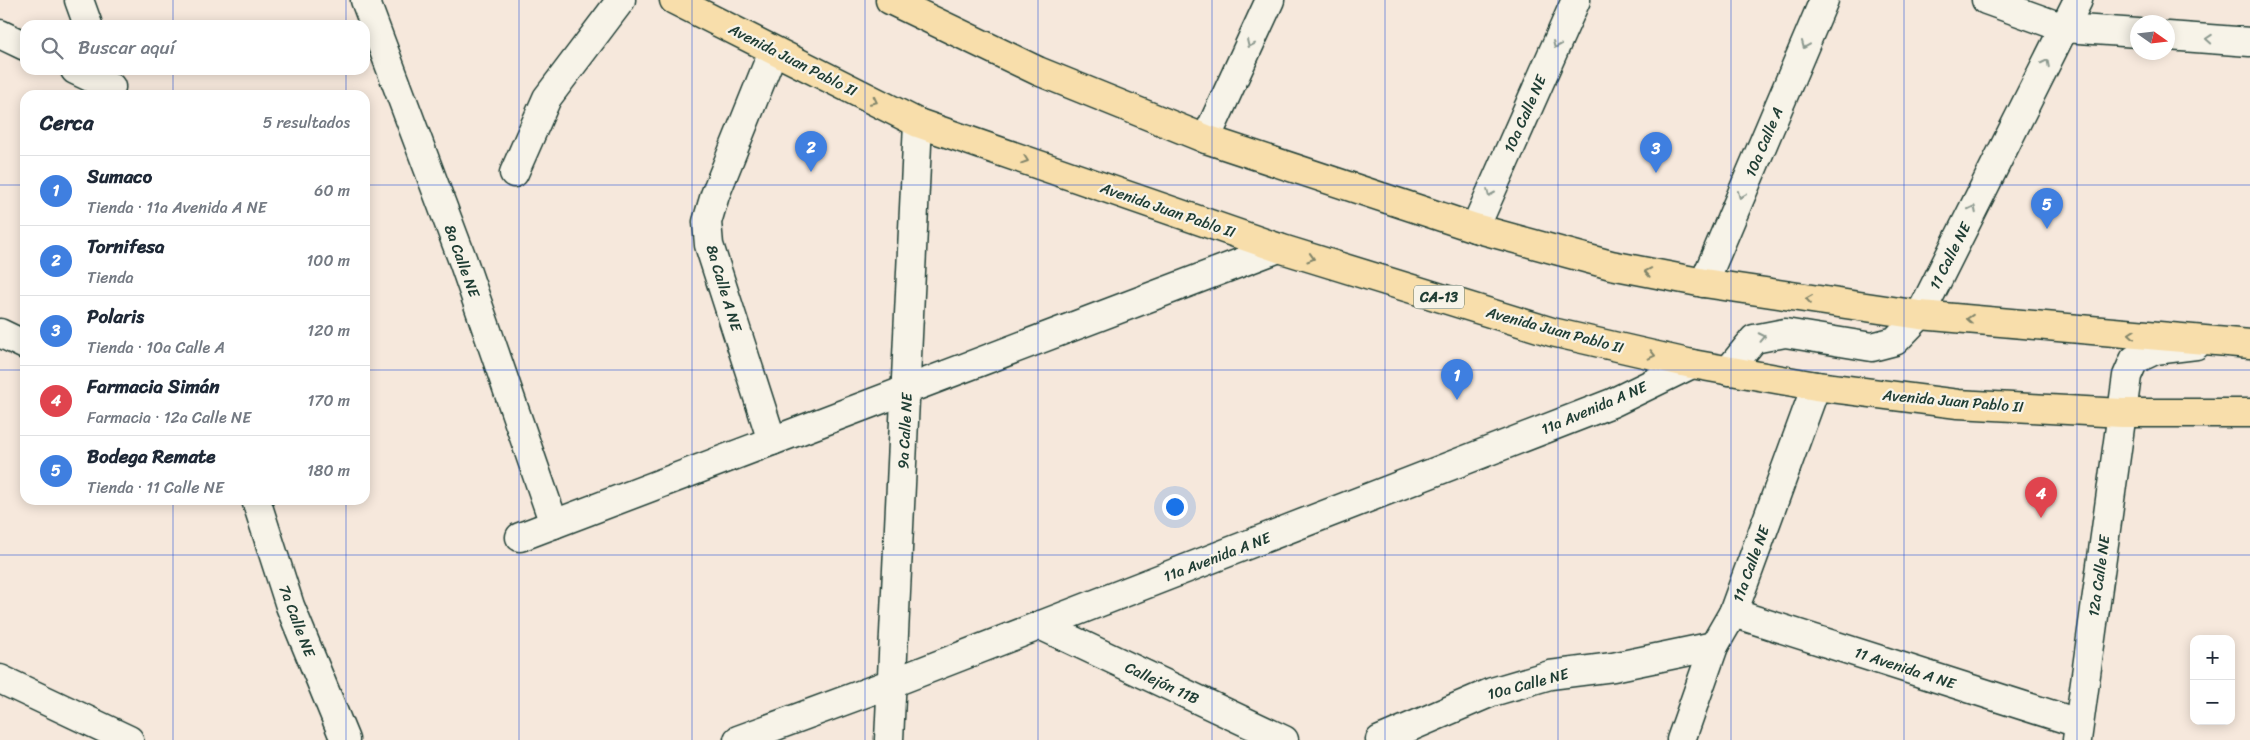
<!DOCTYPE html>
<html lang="es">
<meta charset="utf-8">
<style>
body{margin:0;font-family:Sriracha,sans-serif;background:#f2f2f3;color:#1f2937}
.controls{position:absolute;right:15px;bottom:15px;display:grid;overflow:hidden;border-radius:10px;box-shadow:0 2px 12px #0003}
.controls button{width:45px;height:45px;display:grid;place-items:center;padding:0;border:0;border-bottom:1px solid #e0e1e3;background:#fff;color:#1f2937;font:25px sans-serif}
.compass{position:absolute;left:2130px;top:15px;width:45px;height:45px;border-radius:50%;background:#fff;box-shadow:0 2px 12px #0003;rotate:104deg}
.you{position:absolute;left:1174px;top:506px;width:18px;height:18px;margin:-12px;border:4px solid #fff;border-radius:50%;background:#1a73e8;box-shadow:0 0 0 8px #1a73e833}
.badge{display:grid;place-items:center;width:32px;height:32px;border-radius:50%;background:#1a73e8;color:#fff;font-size:16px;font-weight:700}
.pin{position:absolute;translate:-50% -41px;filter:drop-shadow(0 1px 2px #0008)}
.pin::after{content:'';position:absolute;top:26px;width:18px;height:15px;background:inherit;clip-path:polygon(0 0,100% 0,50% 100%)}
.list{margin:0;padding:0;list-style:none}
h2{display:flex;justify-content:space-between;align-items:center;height:65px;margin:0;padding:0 20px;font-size:21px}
h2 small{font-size:16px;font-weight:400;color:#747a83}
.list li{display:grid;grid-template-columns:32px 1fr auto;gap:15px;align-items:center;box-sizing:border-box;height:70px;padding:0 20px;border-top:1px solid #e0e1e3}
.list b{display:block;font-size:19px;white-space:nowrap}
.list p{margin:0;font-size:16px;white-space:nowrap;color:#747a83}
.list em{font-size:16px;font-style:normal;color:#747a83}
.icon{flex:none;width:28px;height:28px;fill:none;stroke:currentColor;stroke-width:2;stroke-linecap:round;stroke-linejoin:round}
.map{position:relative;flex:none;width:2250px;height:740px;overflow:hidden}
.search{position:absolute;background:#fff;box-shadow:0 2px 12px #0003;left:20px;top:20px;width:350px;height:55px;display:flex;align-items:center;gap:12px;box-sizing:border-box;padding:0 18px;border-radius:15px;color:#747a83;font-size:19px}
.panel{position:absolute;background:#fff;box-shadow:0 2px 12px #0003;left:20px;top:90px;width:350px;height:415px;border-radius:15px}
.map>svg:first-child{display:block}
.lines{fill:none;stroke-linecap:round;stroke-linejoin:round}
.minor-casing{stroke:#1f3d34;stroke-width:31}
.highway-casing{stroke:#1f3d34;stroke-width:31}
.minor{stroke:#f7f3e8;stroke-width:28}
.highway{stroke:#f8deab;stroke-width:28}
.oneway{stroke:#8b988e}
.oneway2{stroke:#81856a}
.grid{fill:none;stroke:#1d4ed8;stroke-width:1;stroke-opacity:0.55}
.labels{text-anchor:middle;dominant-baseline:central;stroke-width:4.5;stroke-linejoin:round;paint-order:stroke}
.shield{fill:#f7f3e8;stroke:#60746a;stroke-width:1}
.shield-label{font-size:14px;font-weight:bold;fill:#1f3d34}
.street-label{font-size:15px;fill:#1f3d34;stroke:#f7f3e8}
</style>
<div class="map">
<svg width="2250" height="740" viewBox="0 0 2250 740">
<rect width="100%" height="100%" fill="#f6e8dc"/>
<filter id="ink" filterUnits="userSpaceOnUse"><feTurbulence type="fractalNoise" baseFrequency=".02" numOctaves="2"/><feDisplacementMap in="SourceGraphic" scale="10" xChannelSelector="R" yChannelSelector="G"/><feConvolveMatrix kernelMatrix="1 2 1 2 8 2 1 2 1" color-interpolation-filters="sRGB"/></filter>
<g filter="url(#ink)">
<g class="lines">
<!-- minor casing -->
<g class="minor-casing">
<g id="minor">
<polyline points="79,0 88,25"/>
<polyline points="365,0 463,261 554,524"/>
<polyline points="1986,0 2064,28 2138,33"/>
<polyline points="0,34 25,46"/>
<polyline points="2168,36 2250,42"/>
<polyline points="75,70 111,87"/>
<polyline points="1206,139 1270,0"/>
<polyline points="514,173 547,98 621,0"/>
<polyline points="1475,228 1576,0"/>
<polyline points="1704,283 1824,0"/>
<polyline points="0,333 25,345"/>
<polyline points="1728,371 1754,339 1785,333 1872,347 1895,341 1920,315 2078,0"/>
<polyline points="772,441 709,245 707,222 715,195 773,51"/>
<polyline points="256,500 290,606 345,740"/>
<polyline points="520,537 1279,248"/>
<polyline points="1733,613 2078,723"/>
<polyline points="1040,625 1284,740"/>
<polyline points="0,679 129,740"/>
<polyline points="738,740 892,683 1612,403 1692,364"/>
<polyline points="889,740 918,123"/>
<polyline points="1380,740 1492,692 1550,675 1613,667 1714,646"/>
<polyline points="1681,740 1714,646 1733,613 1816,386"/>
<polyline points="2077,740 2127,376 2134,360 2155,350 2196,345"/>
</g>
</g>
<!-- highway casing -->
<g class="highway-casing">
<g id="highway">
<polyline points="674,0 918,123 1279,248 1552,332 1692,364 1816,386 1958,404 2122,413 2250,413"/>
<polyline points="890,0 1038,71 1206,139 1475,228 1611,265 1704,283 1920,315 2250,344"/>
</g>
</g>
<!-- minor -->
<use href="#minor" class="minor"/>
<!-- highway -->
<use href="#highway" class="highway"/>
</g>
<!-- one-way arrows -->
<defs><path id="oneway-chevron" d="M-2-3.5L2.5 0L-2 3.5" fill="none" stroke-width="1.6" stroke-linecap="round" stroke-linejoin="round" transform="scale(1.25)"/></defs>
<g class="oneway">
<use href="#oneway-chevron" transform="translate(2209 39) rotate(-176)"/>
<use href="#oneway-chevron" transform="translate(1250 44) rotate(115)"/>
<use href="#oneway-chevron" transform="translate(1556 45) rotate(114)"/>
<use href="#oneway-chevron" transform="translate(1805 45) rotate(113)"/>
<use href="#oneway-chevron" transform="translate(2046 63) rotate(-63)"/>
<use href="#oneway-chevron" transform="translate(1490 193) rotate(114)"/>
<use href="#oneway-chevron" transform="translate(1741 195) rotate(113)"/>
<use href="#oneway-chevron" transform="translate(1973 209) rotate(-63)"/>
<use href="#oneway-chevron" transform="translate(1762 337) rotate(-12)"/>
</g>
<g class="oneway2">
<use href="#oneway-chevron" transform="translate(874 101) rotate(26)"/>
<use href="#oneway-chevron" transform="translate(1025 160) rotate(19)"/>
<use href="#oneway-chevron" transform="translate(1311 258) rotate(17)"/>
<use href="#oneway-chevron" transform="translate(1648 272) rotate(-169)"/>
<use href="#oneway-chevron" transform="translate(1809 299) rotate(-172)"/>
<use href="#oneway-chevron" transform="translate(1970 319) rotate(-175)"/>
<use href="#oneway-chevron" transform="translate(2132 334) rotate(-175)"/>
<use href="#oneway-chevron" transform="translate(1652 355) rotate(13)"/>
</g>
</g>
<!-- grid -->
<path class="grid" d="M173,0v25M346,0v25M519,0v740M692,0v740M865,0v740M1038,0v740M1212,0v740M1385,0v740M1558,0v740M1731,0v740M1904,0v740M2077,0v740M173,70v25M346,70v25M0,185h25M365,185h1885M0,370h25M365,370h1885M173,500v240M346,500v240M0,555h2250"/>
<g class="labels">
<!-- shield labels -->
<rect class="shield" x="1414" y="285.5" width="50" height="23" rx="4"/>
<g class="shield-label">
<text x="1439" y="297">CA-13</text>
</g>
<!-- street labels -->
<g class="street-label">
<text transform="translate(793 60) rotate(27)">Avenida Juan Pablo II</text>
<text transform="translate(1525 114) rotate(-66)">10a Calle NE</text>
<text transform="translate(1764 142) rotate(-67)">10a Calle A</text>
<text transform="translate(1168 210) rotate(19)">Avenida Juan Pablo II</text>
<text transform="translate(1950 256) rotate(-63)">11 Calle NE</text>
<text transform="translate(462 261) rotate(70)">8a Calle NE</text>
<text transform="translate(724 288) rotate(73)">8a Calle A NE</text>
<text transform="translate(1555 330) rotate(15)">Avenida Juan Pablo II</text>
<text transform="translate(1953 401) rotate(5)">Avenida Juan Pablo II</text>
<text transform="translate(1594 408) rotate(-23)">11a Avenida A NE</text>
<text transform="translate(905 431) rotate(-87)">9a Calle NE</text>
<text transform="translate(1217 557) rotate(-21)">11a Avenida A NE</text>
<text transform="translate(1751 564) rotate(-70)">11a Calle NE</text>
<text transform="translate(2099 576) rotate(-82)">12a Calle NE</text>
<text transform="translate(297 621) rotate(69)">7a Calle NE</text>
<text transform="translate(1905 668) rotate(18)">11 Avenida A NE</text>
<text transform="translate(1162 683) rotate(25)">Callejón 11B</text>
<text transform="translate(1528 684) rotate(-15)">10a Calle NE</text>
</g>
</g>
</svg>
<div class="controls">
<button>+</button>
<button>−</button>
</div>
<svg class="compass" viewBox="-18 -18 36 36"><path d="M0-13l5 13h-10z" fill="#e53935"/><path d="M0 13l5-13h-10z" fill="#747a83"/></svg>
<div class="you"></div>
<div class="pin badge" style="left:1457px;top:400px;background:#3f7fe0">1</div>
<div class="pin badge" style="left:811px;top:172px;background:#3f7fe0">2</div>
<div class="pin badge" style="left:1656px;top:173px;background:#3f7fe0">3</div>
<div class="pin badge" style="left:2041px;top:518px;background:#e0444e">4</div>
<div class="pin badge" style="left:2047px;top:229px;background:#3f7fe0">5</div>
<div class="search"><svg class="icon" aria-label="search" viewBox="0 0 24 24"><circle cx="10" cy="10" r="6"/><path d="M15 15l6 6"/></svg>Buscar aquí</div>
<section class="panel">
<h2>Cerca<small>5 resultados</small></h2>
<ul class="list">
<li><span class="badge" style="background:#3f7fe0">1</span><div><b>Sumaco</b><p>Tienda · 11a Avenida A NE</p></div><em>60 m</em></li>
<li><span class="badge" style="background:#3f7fe0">2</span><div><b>Tornifesa</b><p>Tienda</p></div><em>100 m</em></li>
<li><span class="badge" style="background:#3f7fe0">3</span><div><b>Polaris</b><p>Tienda · 10a Calle A</p></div><em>120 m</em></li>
<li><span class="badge" style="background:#e0444e">4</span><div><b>Farmacia Simán</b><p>Farmacia · 12a Calle NE</p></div><em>170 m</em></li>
<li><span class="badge" style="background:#3f7fe0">5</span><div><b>Bodega Remate</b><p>Tienda · 11 Calle NE</p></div><em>180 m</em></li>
</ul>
</section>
</div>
